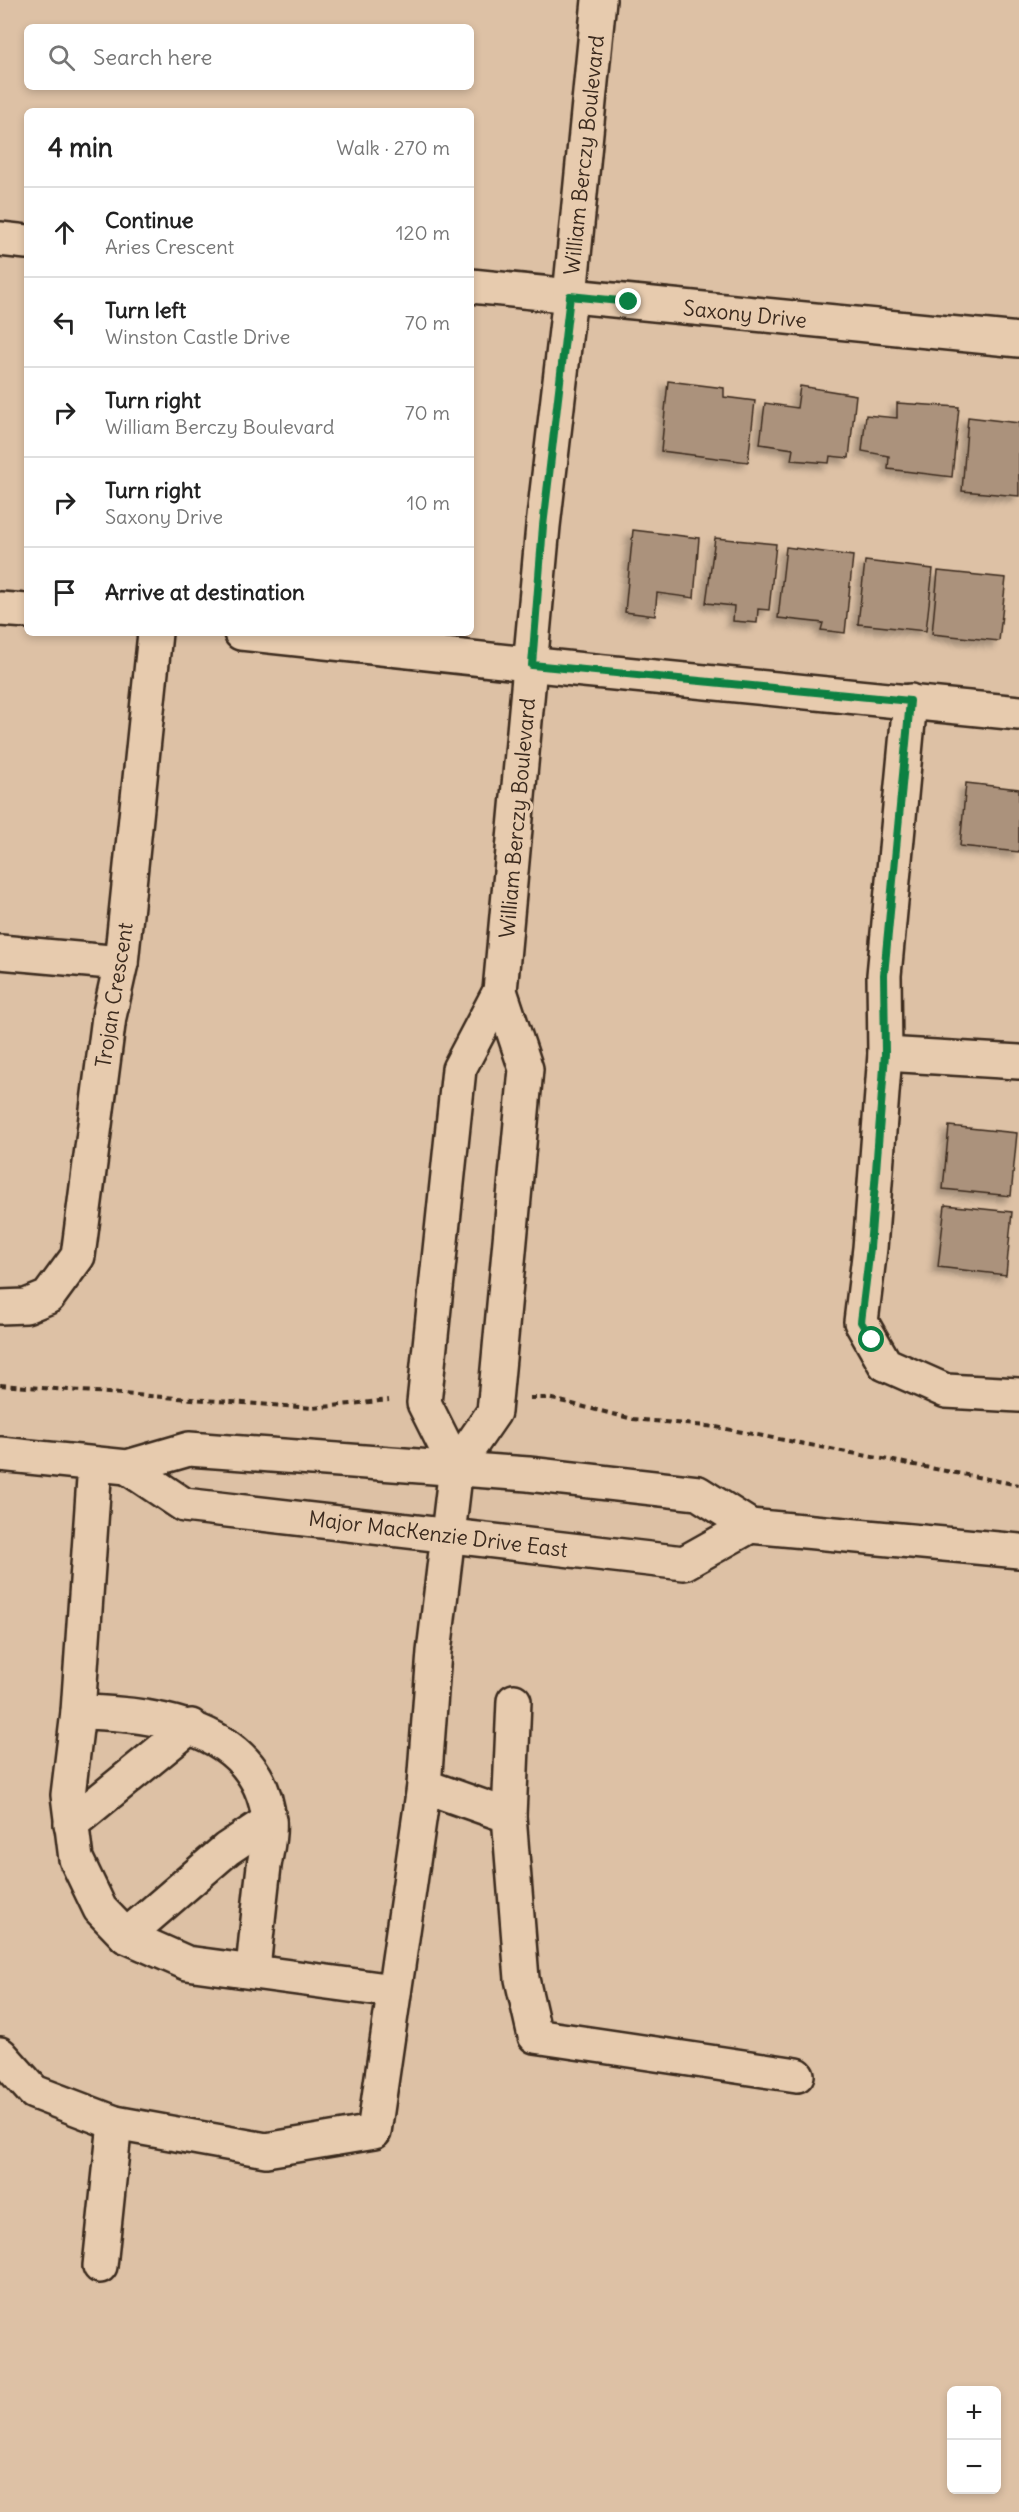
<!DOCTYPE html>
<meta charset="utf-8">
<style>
body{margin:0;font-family:Delius,sans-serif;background:#f6f6f6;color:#222}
.controls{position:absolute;right:18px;bottom:18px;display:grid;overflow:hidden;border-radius:9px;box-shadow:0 3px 9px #0003}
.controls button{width:54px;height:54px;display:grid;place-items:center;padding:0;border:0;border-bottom:2px solid #e0e0e0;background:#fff;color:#222;font:30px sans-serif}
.stop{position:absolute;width:18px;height:18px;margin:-14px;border:4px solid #0b8043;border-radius:50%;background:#fff}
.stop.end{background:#0b8043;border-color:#fff;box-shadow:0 2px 6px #0008}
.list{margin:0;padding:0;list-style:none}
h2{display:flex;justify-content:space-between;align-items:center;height:78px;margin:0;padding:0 24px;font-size:26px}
h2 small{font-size:20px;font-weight:400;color:#767676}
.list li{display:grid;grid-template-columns:39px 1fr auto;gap:18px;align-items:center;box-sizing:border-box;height:90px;padding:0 24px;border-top:2px solid #e0e0e0}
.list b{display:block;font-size:22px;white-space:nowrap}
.list p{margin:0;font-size:20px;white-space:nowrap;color:#767676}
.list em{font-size:20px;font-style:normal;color:#767676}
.icon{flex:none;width:33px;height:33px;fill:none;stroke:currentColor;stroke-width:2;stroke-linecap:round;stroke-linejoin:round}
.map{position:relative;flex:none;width:1019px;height:2512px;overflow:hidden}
.search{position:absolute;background:#fff;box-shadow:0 3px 9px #0003;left:24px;top:24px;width:450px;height:66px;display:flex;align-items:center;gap:15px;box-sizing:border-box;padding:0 21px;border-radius:9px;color:#767676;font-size:22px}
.panel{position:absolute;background:#fff;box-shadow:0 3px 9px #0003;left:24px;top:108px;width:450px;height:528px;border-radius:9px}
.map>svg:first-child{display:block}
.building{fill:#ab927b;stroke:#3b2a1e;stroke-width:1.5;filter:url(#shadow)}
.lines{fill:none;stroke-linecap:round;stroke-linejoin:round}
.minor-casing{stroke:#3b2a1e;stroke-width:38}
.major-casing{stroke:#3b2a1e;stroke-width:38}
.path{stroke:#3b2a1e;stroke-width:4;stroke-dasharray:6 4.5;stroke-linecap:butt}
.minor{stroke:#e7cbae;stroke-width:33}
.major{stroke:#e7cbae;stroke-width:33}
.route{stroke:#0b8043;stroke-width:8}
.labels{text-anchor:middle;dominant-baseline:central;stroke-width:6;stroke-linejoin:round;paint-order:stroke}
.street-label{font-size:21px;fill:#3b2a1e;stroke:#e7cbae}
</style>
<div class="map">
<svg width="1019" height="2512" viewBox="0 0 1019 2512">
<defs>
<filter id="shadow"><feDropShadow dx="-5.5" dy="5.5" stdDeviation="3" flood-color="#0004"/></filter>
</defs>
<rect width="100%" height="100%" fill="#ddc1a5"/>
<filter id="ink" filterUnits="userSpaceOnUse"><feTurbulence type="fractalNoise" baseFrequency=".0167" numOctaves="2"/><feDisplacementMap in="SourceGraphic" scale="12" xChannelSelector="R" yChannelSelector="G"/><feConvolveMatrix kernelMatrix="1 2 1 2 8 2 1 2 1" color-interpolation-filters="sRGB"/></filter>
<g filter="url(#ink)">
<!-- building -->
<g class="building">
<polygon points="668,381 724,388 724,397 755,401 748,462 661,451"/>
<polygon points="800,386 856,395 849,458 830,456 829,463 791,460 793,449 760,444 765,403 797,408"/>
<polygon points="897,403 959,407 952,477 888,469 889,456 862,451 866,415 897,418"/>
<polygon points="968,417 1019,423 1019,496 962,491"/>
<polygon points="633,530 699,538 694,598 657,593 655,616 625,612"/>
<polygon points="715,538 776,544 769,610 758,609 757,623 733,621 734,606 706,603"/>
<polygon points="786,547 853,556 845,633 821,630 823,623 778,618"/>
<polygon points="865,561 933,569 926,631 858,624"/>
<polygon points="938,571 1006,578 999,641 932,634"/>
<polygon points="966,783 1019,789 1019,852 960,846"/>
<polygon points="949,1126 1017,1133 1011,1196 943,1189"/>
<polygon points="945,1205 1012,1212 1006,1275 938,1267"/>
</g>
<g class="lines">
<!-- minor casing -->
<g class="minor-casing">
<g id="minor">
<polyline points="0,239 27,242"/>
<polyline points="471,286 1019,340"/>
<polyline points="0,609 27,611"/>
<polyline points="241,633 584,670 1019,713"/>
<polyline points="910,701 884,975 885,1054 870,1248 861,1322 885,1364 946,1391 1019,1395"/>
<polyline points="0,952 121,963"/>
<polyline points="885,1054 1019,1062"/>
<polyline points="0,1307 26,1306 48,1297 78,1256 109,1017 121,963 155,633"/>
<polyline points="95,1464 78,1712 68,1795 76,1859 100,1909 126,1936 187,1963 394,1991"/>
<polyline points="456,1467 424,1403 459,1069 500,991 543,526 570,296 599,0"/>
<path d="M78,1712c76,1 182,14 191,109 2,14 -3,31 -5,45 -4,35 -8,70 -11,105"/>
<polyline points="424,1786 509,1816 522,1979 535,2036 797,2075"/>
<polyline points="509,1816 514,1701"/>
<polyline points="71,1824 191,1726"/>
<polyline points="126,1936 227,1849 269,1821"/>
<polyline points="0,2054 34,2092 115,2123 266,2150 374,2132 424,1786 434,1652 456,1467 494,1412 526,1069 500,991"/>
<polyline points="100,2266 115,2123"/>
</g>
</g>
<!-- major casing -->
<g class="major-casing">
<g id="major">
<polyline points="0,1454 127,1467 189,1449 528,1474 698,1493 750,1526 1019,1551"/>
<polyline points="127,1467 184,1505 684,1563 750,1526"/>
</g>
</g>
<!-- path -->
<g class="path">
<polyline points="0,1385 313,1408 389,1400"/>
<polyline points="530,1398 548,1398 633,1419 716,1427 1019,1485"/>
</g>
<!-- minor -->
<use href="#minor" class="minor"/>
<!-- major -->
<use href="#major" class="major"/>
</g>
</g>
<g class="lines" filter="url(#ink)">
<!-- route -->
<polyline class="route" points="629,302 570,296 543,526 532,665 910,701 884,975 885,1054 870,1248 861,1322 872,1340"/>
</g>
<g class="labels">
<!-- street labels -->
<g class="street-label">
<text transform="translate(584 155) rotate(-84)">William Berczy Boulevard</text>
<text transform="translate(745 314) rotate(6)">Saxony Drive</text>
<text transform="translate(517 818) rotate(-85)">William Berczy Boulevard</text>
<text transform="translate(114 995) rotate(-81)">Trojan Crescent</text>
<text transform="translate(438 1534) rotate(7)">Major MacKenzie Drive East</text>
</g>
</g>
</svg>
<div class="controls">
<button>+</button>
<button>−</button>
</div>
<div class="stop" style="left:872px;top:1340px"></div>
<div class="stop end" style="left:629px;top:302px"></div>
<div class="search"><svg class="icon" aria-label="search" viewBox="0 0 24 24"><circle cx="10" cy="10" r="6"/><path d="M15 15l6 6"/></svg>Search here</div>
<section class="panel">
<h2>4 min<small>Walk · 270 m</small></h2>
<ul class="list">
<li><svg class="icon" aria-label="ahead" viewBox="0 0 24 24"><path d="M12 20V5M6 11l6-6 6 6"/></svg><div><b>Continue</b><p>Aries Crescent</p></div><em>120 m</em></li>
<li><svg class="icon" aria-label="left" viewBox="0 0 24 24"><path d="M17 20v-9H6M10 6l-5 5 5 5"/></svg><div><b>Turn left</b><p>Winston Castle Drive</p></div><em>70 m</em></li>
<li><svg class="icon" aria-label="right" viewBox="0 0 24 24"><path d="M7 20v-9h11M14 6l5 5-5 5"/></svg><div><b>Turn right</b><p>William Berczy Boulevard</p></div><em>70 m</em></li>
<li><svg class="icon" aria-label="right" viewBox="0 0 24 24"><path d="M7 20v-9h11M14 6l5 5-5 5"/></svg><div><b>Turn right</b><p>Saxony Drive</p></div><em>10 m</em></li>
<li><svg class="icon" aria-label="arrive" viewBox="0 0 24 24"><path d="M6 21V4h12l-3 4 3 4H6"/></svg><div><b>Arrive at destination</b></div></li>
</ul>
</section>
</div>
